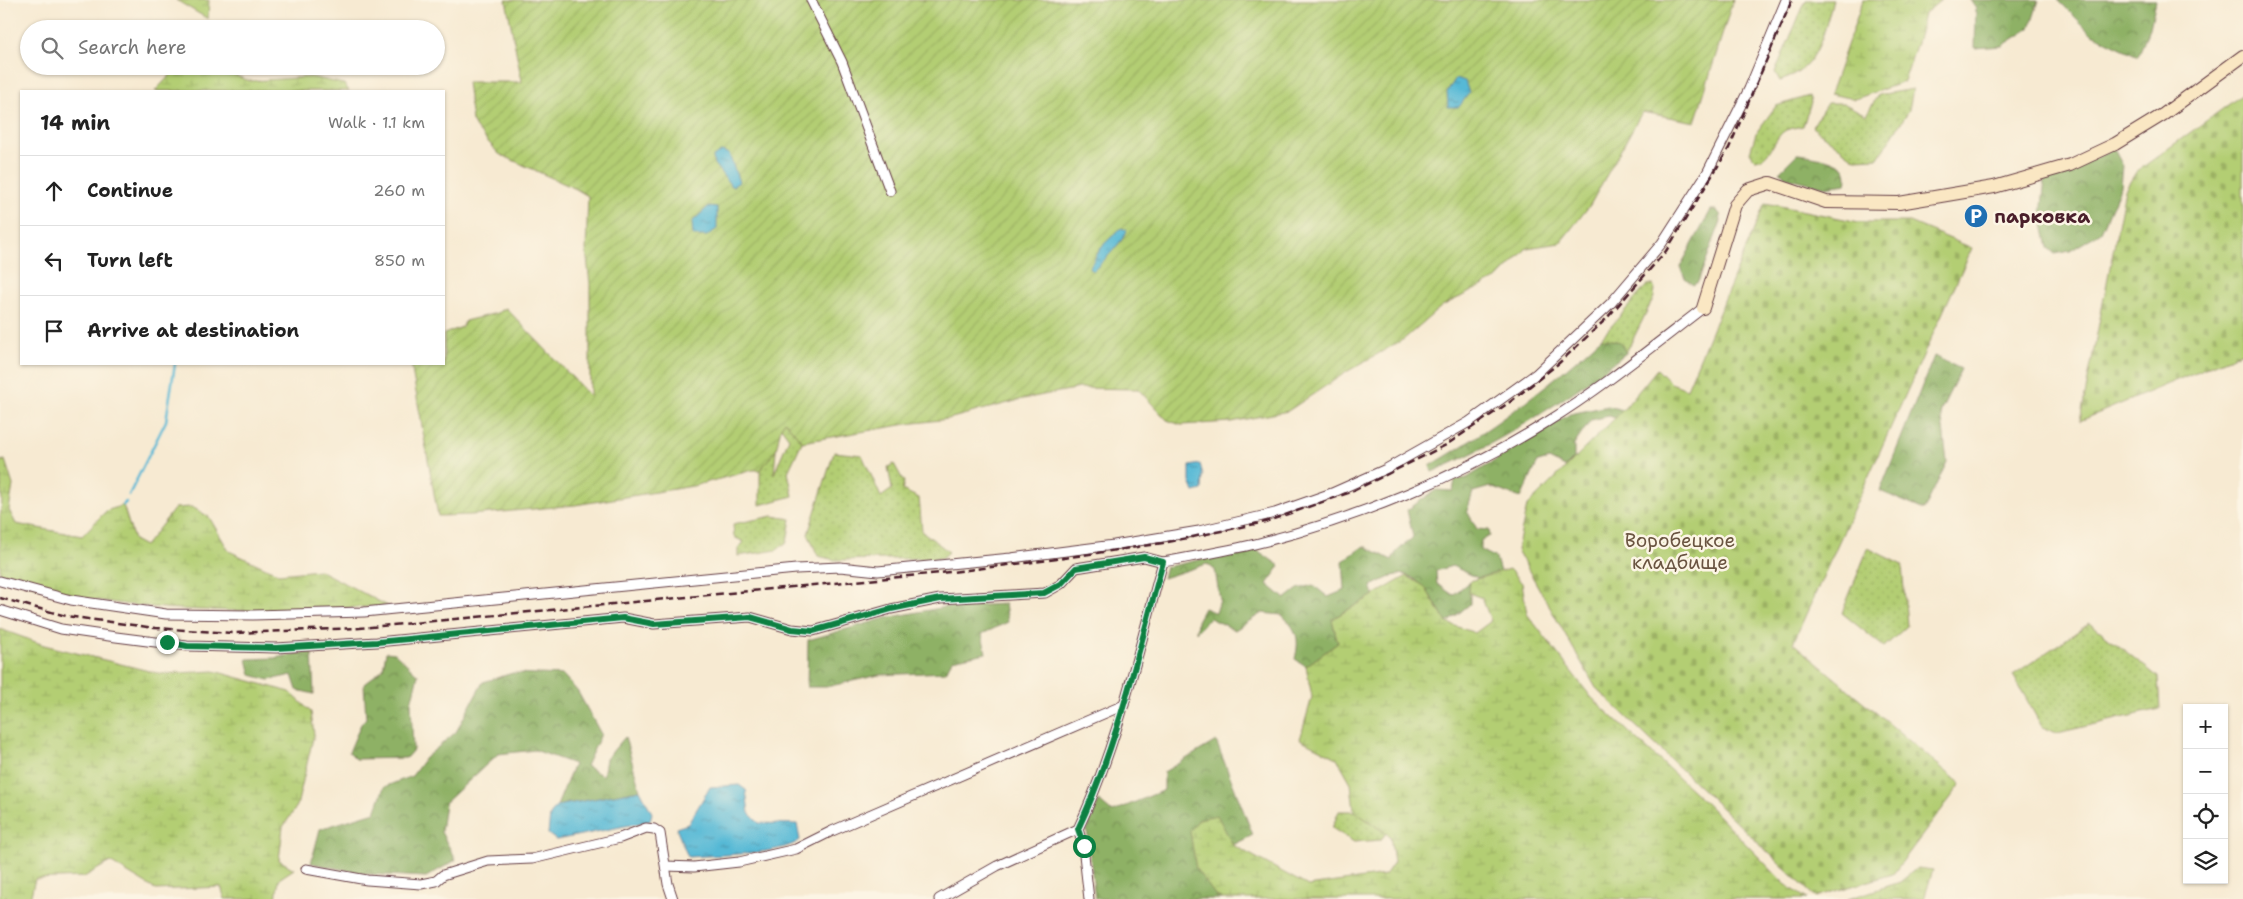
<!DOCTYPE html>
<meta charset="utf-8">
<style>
body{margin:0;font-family:"Shantell Sans",sans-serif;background:#f2f2f2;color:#222}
.controls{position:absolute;right:15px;bottom:15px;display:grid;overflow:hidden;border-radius:0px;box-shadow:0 1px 4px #0004}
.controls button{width:45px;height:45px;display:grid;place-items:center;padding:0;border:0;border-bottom:1px solid #e0e0e0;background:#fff;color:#222;font:25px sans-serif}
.stop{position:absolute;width:15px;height:15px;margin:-11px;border:4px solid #0b8043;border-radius:50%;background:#fff}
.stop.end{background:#0b8043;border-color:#fff;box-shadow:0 1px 5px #0008}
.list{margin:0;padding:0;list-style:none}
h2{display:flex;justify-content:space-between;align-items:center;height:65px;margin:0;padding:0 20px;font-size:21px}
h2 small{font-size:16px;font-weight:400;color:#767676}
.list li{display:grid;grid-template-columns:32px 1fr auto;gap:15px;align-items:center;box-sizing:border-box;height:70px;padding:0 20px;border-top:1px solid #e0e0e0}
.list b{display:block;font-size:19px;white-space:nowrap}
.list em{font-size:16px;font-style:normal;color:#767676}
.icon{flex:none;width:28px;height:28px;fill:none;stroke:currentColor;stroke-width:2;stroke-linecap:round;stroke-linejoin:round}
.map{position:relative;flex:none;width:2243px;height:899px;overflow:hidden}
.search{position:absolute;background:#fff;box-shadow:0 1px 4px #0004;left:20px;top:20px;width:425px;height:55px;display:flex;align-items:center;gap:12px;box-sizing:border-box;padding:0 18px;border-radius:28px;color:#767676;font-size:19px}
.panel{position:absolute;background:#fff;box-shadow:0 1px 4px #0004;left:20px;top:90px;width:425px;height:275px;border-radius:0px}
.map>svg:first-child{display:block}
.grass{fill:url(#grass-dots);stroke:#7e764f}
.forest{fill:url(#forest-crowns);stroke:#6c6848}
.wetland{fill:url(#wetland-marsh);stroke:#7e764f}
.cemetery{fill:url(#cemetery-stones);stroke:#7e764f}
.garden{fill:url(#garden-furrows);stroke:#7e764f}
.water{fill:url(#water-ripples);stroke:#506c80}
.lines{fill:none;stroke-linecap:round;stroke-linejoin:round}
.stream{stroke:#57b9d6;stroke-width:2.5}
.street-casing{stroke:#643d44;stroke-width:11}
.secondary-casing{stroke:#643d44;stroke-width:14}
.street{stroke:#fff;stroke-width:9}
.secondary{stroke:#fae7c3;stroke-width:12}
.rail{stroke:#4a1f2b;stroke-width:2.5;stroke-dasharray:8 4;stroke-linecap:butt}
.route{stroke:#0b8043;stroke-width:6}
.labels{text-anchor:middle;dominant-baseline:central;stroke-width:5;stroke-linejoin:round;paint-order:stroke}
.poi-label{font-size:19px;font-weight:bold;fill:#4a1f2b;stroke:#fcf5e5;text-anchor:start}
.park-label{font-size:19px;fill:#6a5441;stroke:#fcf5e5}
</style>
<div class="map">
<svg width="2243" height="899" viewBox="0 0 2243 899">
<defs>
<pattern id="grass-dots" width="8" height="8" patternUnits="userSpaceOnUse" patternTransform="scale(1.25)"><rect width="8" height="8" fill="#b3ce73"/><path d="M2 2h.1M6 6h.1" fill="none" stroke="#9bb064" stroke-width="1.8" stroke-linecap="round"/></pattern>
<pattern id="forest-crowns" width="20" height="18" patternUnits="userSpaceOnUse" patternTransform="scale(1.25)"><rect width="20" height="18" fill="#8eb165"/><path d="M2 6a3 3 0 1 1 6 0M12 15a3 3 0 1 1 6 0" fill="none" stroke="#768f53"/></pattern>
<pattern id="wetland-marsh" width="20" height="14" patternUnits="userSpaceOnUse" patternTransform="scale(1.25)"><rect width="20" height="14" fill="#b3ce73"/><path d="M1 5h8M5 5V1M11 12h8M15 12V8" fill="none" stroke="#9bb064"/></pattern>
<pattern id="cemetery-stones" width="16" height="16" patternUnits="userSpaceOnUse" patternTransform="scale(1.25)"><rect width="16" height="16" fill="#b3ce73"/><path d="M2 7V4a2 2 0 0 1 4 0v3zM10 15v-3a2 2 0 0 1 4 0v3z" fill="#9bb064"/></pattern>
<pattern id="garden-furrows" width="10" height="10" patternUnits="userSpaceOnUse" patternTransform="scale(1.25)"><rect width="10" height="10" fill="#b3ce73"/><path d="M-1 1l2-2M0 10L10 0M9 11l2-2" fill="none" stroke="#9bb064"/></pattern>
<pattern id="water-ripples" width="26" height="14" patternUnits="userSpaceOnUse" patternTransform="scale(1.25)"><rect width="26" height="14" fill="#57b9d6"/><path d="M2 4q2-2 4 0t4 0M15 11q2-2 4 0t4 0" fill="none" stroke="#4a96ae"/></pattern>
</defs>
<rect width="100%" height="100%" fill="#fcf5e5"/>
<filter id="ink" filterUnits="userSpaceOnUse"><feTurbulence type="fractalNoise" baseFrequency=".02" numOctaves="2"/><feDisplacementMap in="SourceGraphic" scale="10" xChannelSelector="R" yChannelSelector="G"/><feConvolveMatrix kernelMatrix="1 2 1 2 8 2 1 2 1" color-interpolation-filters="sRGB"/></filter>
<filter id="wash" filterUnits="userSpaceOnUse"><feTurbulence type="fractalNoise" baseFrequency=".0096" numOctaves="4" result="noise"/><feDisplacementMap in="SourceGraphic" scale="20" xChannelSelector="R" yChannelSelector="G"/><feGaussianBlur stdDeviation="1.12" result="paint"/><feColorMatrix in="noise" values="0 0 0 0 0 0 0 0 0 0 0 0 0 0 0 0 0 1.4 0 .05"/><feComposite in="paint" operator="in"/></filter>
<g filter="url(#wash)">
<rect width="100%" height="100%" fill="#f7ead2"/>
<!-- grass -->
<g class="grass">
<path d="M1806,0h27c-10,34 -14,69 -53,81l-5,-9z"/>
<polygon points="1913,89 1909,110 1878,158 1855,159 1812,127 1827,103 1843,103 1866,115 1878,95"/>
<path d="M1809,96l2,6 -8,24c-5,1 -12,2 -17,4 -13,7 -14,29 -31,30l-5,-8 6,-19 20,-27z"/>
<polygon points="1647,285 1652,285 1655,289 1654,297 1626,353 1620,342 1601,338"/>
<polygon points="785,420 802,442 788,472 793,496 760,505 760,470 776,450 774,474 789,438 781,427"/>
<polygon points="834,452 862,455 881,497 892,489 888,467 894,464 904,482 902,490 919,498 922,531 949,552 942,558 835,560 818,556 808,534"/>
<polygon points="773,516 791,519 787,542 777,550 738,556 738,549 744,542 734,537 733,524"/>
<polygon points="1868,548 1902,565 1907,626 1884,647 1842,613"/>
<polygon points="2090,623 2158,677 2160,709 2057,733 2042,727 2013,675"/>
<polygon points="1339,811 1354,811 1386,833 1381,840 1354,842 1332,828"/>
</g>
<!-- forest -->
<g class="forest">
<polygon points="1970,0 2039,0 2030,28 2002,46 1975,48 1976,9"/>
<polygon points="2058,0 2156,0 2150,28 2138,56 2092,34"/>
<polygon points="2114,149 2123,166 2121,186 2101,232 2070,251 2055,254 2048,248 2041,214 2045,179"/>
<path d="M1797,154c13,1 37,5 47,14 4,5 3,11 2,16l-20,3 -41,-10 -5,-6z"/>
<polygon points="1711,210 1716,210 1720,214 1721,221 1698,282 1693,285 1685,278 1680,267"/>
<path d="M1601,338l19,4 6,11c-60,47 -124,89 -194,119l-2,-6c62,-37 118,-79 171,-128z"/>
<polygon points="1934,356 1961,369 1941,410 1947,462 1924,510 1880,491"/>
<path d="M1608,406l15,4 -8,8 -6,-2 -18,4 -17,25v13l-9,9 -16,-8 -11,3 -17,36 -31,-11 -17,5 -6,19 10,18 12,1 1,6 -9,4v10l15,8 4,14 -22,6 -26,-12 -16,5 1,13 16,11 17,-14v23l-23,19c-10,-16 -28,-54 -51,-48 -8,2 -17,8 -25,11l3,9 -42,24 6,24 -32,23 -11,-7c5,-21 2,-29 -13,-44l-20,-2 -27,17 -25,-12 -14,14 1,-11 7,-13 12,5 4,-13 -5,-30 -8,-6 -44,14 3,-11 88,-19 26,18 -13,18 18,15 13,-10 15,-4 15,12 17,-7 -2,-29 21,-15 28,14c4,-11 13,-14 21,-23l-6,-27 29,-20 17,1 2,-11 12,-2 103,-64z"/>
<polygon points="1005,604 1008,622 982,634 986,653 952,660 946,672 879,675 826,687 807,687 808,640 886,618 945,607"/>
<polygon points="386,652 395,653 418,675 411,703 413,750 406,758 356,759 349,752 361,724 366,718 364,684 383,669"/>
<polygon points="301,653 312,653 314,694 297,690 292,675 269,680 251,675 247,659 274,658"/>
<polygon points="513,673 563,675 578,692 601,734 586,766 603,776 606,759 625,737 640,790 557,806 574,764 535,750 498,754 445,803 441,832 456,860 426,877 366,874 311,863 320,829 375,812 384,787 412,776 425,758 456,732 483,682"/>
<polygon points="1216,741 1253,835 1233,845 1216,896 1223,899 1095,899 1087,830 1099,801 1112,812 1164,790 1164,772"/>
</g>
<!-- wetland -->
<g class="wetland">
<polygon points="176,0 209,0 208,19"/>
<polygon points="1863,0 1941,0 1924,14 1920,33 1904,82 1855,99 1830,94"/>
<polygon points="179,66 209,66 250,81 311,77 344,84 349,91 155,91"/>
<path d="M5,460l8,25 -4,25 7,14 66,12 24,-25 17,-6 11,35 11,6 30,-38 17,-1 17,10 20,34 50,23 40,-4 69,36c-105,5 -214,11 -319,-11 -23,-4 -46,-14 -69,-21v-59c4,-7 0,-42 0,-54z"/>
<polygon points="1509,569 1522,583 1527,614 1591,697 1708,805 1785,884 1807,899 1223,899 1216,896 1196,869 1190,831 1199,819 1217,815 1233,845 1308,886 1385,875 1394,862 1390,836 1354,811 1351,783 1337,758 1300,739 1312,697 1306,666 1338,643 1332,619 1407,576 1424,586 1447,623 1475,633 1491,621 1482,598 1469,593 1470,581"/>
<polygon points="0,629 44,645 161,674 214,671 290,692 311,712 314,734 297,806 283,827 279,860 294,869 279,879 276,899 225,899 221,887 156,890 110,862 84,877 35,879 30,899 0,899"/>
<polygon points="1917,868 1933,870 1924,899 1848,899 1900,882"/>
</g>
<!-- cemetery -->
<g class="cemetery">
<polygon points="2243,94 2243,352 2080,421 2125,190 2136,172"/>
<polygon points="1765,203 1859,222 1910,222 1972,248 1793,643 1961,784 1893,874 1815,897 1596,688 1517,550 1527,506 1623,410 1657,369 1671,383 1687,389"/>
</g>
<!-- garden -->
<polygon class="garden" points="506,0 1733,0 1695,122 1642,112 1590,205 1560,243 1527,248 1498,278 1442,306 1404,339 1348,371 1288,411 1231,422 1181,425 1167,420 1138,389 1079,388 1023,399 948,419 907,424 802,442 785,421 781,427 776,450 760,470 753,470 693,486 575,505 471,515 438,516 411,364 444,364 444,334 462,327 465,321 497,313 506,308 590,396 590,284 586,250 588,196 576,189 499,154 476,128 472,121 467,82 522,82"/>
<!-- water -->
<g class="water">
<polygon points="1456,78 1465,81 1469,93 1459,107 1448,107 1447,92"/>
<polygon points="722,151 729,154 739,182 732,187 714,164 713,157"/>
<polygon points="709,206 717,207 717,229 707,236 693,236 692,222"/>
<path d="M1121,228l6,2c-2,9 -26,34 -34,41l-4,-3 13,-22z"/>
<polygon points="1200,464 1203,475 1202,490 1194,492 1190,482 1190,466"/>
<path d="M739,785l7,5 3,23 10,10 38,1 3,16c-18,15 -86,15 -112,17l-12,-29 12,-4 22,-37z"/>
<polygon points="640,790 652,813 650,821 556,840 548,834 550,815 557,806"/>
</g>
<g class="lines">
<!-- stream -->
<g class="stream">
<polyline points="129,495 166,421 175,364"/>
<polyline points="123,505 126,502"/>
</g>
</g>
</g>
<g filter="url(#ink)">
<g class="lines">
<!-- street casing -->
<g class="street-casing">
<g id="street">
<polyline points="811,0 842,62 890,191"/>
<polyline points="0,581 71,600 166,614 253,615 364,612 796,569 840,567 878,571 1011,558 1114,545 1199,531 1275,513 1332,493 1386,469 1469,422 1536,374 1611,303 1662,243 1707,173 1749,89 1786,0"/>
<polyline points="0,610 61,629 116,637 187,646 276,648 377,642 623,618 654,624 750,617 792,629 813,631 891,609 940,599 1045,593 1061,584 1076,568 1144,557 1163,562"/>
<polyline points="1078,829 1083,846 1089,899"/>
<polyline points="666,866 694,867 739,862 796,849 832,831 1124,705"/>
<polyline points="306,869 367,880 421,884 436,881 443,875 488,861 532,859 620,838 646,828 654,829 660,833 668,884 673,899"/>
<path d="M939,899l58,-33 81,-37c40,-85 60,-178 85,-267 32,-6 65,-11 96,-19 99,-25 202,-67 288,-121 55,-34 105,-75 156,-114"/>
</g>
</g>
<!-- secondary casing -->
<g class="secondary-casing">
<polyline id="secondary" points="1703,308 1735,205 1748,190 1770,183 1826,202 1899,203 1994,187 2070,165 2115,144 2164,114 2243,56"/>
</g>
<!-- street -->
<use href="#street" class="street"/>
<!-- secondary -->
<use href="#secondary" class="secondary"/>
<!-- rail -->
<polyline class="rail" points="0,598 66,616 155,628 234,633 360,628 951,572 1057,559 1163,543 1265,522 1351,492 1446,445 1510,402 1559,363 1606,319 1666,251 1729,148 1792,0"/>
</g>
</g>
<g class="lines" filter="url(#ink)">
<!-- route -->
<path class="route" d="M167,642l20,4 89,2 101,-6 246,-24 31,6 96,-7 42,12 21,2 78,-22 49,-10 104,-6 17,-9 15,-16 68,-11 19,5c-25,90 -45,182 -85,267l6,17"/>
</g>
<!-- icons -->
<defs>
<g id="parking-disc" transform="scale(1.25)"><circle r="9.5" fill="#1f6fb2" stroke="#fcf5e5"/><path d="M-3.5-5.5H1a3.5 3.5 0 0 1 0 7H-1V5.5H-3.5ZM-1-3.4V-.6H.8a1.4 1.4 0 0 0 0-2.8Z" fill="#fff"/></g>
</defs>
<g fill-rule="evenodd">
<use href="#parking-disc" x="1976" y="216"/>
</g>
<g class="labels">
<!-- poi labels -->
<g class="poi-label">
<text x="1994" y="216">парковка</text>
</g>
<!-- park labels -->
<g class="park-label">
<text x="1680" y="540">Воробецкое<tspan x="1680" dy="22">кладбище</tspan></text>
</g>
</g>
</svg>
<div class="controls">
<button>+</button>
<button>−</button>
<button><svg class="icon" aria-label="locate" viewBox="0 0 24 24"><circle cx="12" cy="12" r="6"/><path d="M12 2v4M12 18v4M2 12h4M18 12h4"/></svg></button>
<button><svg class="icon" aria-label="layers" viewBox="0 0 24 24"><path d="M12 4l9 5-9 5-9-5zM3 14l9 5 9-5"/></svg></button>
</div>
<div class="stop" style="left:1084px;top:846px"></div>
<div class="stop end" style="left:167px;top:642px"></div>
<div class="search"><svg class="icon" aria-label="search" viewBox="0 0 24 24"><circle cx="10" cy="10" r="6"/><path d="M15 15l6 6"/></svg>Search here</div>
<section class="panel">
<h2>14 min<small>Walk · 1.1 km</small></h2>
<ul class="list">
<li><svg class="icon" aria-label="ahead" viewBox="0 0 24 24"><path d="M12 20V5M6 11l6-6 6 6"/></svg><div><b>Continue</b></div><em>260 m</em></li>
<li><svg class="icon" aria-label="left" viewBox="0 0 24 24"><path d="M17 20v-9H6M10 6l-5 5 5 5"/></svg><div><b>Turn left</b></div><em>850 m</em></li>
<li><svg class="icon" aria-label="arrive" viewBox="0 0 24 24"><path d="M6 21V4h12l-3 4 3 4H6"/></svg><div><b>Arrive at destination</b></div></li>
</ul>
</section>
</div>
